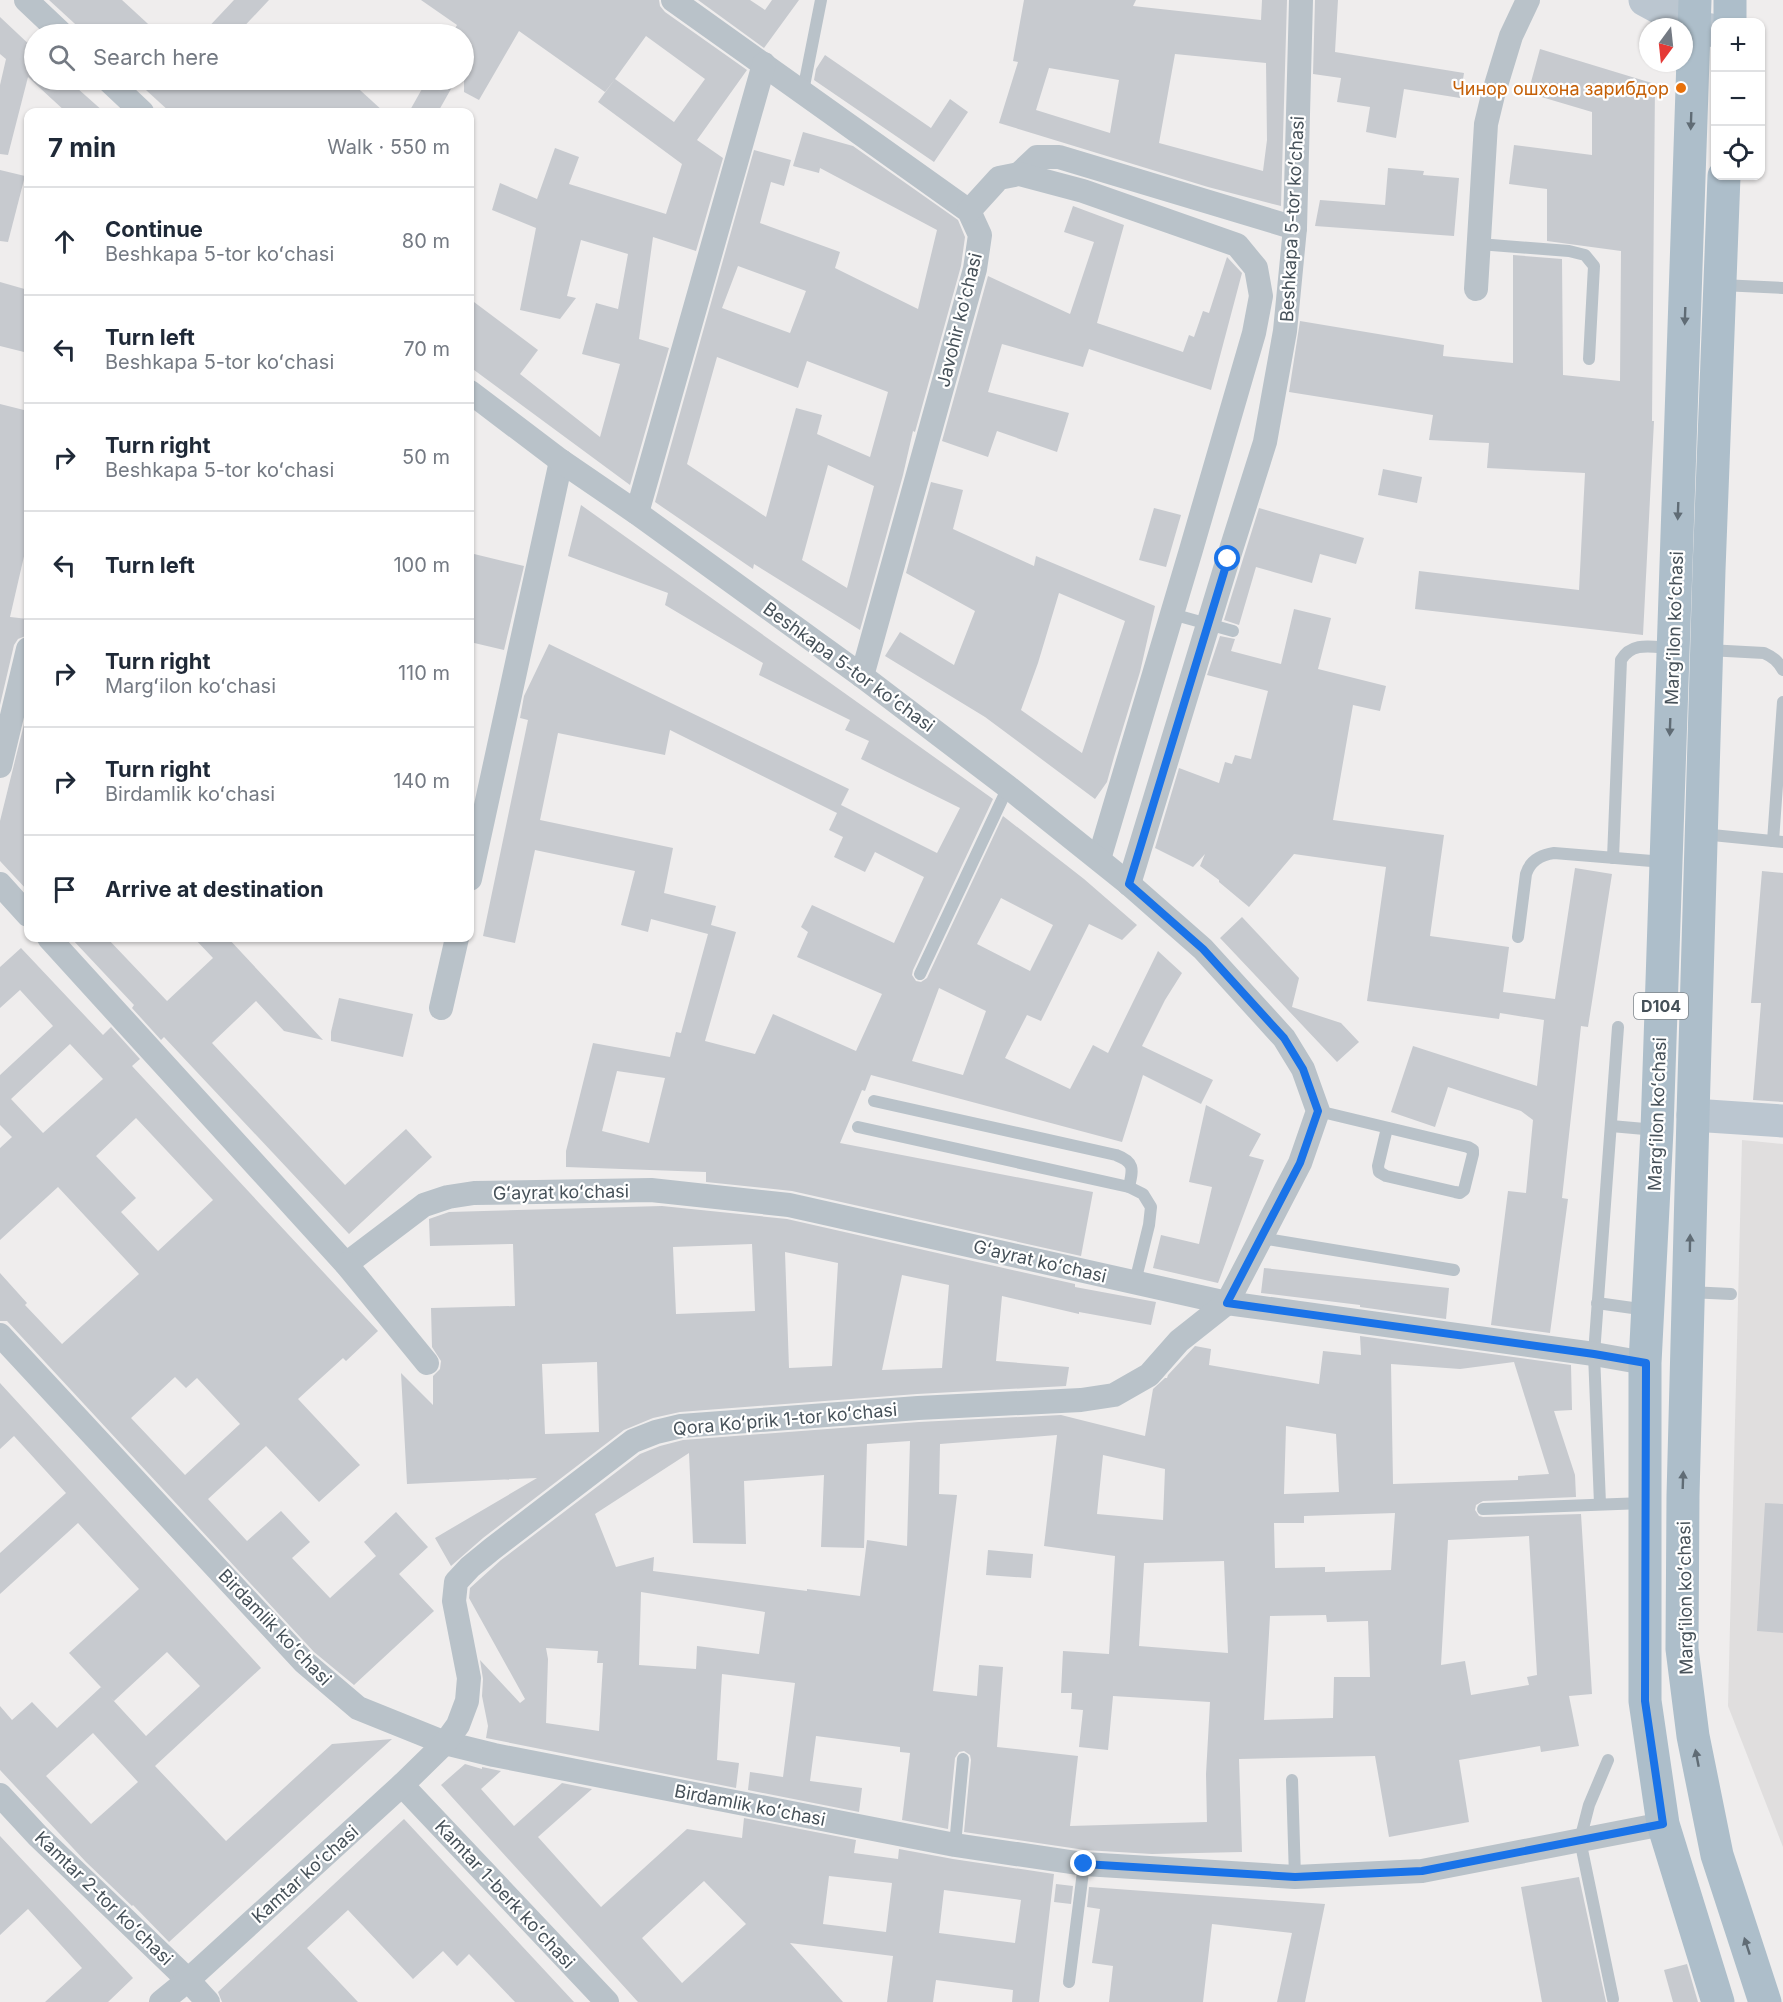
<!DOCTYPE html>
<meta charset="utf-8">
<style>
body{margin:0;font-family:Inter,sans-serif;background:#f2f2f3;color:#1f2937}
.controls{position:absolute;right:18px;top:18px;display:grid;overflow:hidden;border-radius:12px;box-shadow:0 2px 4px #0004}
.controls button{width:54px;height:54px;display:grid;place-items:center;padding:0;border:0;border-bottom:2px solid #e0e1e3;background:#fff;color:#1f2937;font:30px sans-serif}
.compass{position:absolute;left:1639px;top:18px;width:54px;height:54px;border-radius:50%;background:#fff;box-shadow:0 2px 4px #0004;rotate:195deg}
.stop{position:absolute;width:18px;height:18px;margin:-14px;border:4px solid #1a73e8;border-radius:50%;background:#fff}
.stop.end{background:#1a73e8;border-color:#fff;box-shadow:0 2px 6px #0008}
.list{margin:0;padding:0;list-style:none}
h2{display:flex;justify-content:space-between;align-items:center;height:78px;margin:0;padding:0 24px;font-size:26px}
h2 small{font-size:20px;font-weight:400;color:#747a83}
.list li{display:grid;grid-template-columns:39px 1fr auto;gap:18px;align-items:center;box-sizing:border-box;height:108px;padding:0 24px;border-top:2px solid #e0e1e3}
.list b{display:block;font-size:22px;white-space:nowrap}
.list p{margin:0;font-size:20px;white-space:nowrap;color:#747a83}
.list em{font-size:20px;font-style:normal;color:#747a83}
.icon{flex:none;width:33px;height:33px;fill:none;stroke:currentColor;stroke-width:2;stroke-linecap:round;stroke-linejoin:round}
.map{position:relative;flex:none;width:1783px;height:2002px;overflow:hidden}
.search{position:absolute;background:#fff;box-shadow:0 2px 4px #0004;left:24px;top:24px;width:450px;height:66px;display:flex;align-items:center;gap:15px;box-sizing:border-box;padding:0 21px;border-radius:33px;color:#747a83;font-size:22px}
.panel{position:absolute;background:#fff;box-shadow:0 2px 4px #0004;left:24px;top:108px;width:450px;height:834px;border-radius:12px}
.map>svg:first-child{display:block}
.education{fill:#e0dede}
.building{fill:#c7cacf;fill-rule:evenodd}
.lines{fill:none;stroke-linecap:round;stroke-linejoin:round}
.lane{stroke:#b9c2c9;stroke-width:12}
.street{stroke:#b9c2c9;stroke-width:24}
.secondary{stroke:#bbc6d0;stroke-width:33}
.primary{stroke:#adbeca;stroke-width:33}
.oneway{fill:#606c75}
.route{stroke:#1a73e8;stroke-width:8}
.food-dot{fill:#e8710a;stroke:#fff;stroke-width:2}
.labels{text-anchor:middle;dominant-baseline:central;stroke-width:4.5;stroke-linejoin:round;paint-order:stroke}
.shield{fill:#fff;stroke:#7e858b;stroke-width:1.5}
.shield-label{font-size:16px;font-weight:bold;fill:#465159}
.food-label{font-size:18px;fill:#c56008;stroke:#fff;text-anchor:end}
.street-label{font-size:18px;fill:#465159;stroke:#fff}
</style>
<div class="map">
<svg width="1783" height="2002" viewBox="0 0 1783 2002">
<rect width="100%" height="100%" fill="#efeded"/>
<!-- education -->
<polygon class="education" points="1742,1140 1783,1144 1783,1847 1728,1706"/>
<!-- building -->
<g class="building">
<polygon points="49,0 122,0 159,34 86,34"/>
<polygon points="234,0 269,0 237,34 202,34"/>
<path d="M421,0h238l1,6 5,6 82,58 -50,70 26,18 -27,93 -43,-14 -14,102 30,9 -39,137 -160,-118v-68l68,51 -18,24 80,63 20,-73 -38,-10 14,-51 22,6 10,-55 -47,-14 -14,56 9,2 -16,21 -40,-9 16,-82 -44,-18 8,-27 37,16 18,-51 24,9 -10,27 97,30 16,-50 -84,-62 17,-23 -10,13 -86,-61 -40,69 -15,-8v-58h-12l5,-9zM646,36l59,43 -31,43 -59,-43z"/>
<polygon points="698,0 750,0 765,10 772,0 799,0 764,48"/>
<path d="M1024,0h112l-3,6 128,14 1,-20h25l-6,206 -73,-19 -209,-64 19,-61 -5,-1zM1175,54l91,9 1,77 -4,31 -104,-28zM1049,68l70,12 -9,53 -74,-23z"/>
<polygon points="1315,0 1338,0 1335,52 1464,73 1460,98 1404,89 1396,138 1366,132 1370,107 1337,102 1341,78 1313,74"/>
<polygon points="0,17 34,49 34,80 68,80 104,112 66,112 28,77 8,155 0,154 0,85 6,59 0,54"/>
<polygon points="1540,49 1655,84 1652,421 1654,421 1643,635 1415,609 1419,571 1579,590 1585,473 1487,468 1489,443 1429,440 1433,415 1289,392 1300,321 1444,345 1443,356 1513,363 1513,255 1562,259 1563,375 1620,381 1621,251 1547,241 1547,189 1509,184 1514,145 1592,155 1592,112 1528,93"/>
<polygon points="825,55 931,128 950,99 968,112 934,162 814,80 816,69"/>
<polygon points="135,80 349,80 384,112 170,112"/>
<polygon points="427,80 456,80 438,112 409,112"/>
<path d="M803,132l50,14 105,74 7,17 -4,29 -46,166 -2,-1 -10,44 -43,155 -106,-66 -1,5 -98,-67 99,-352 37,10 -7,26 -13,-4 -11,41 80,29 -5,16 83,41 19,-79 -117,-62 -1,5 -26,-7zM738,266l68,25 -16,42 -68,-25zM717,357l81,31 9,-27 81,31 -18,65 -53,-23 5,-19 -26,-7 -30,109 -79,-53zM828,465l46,21 -27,102 -45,-28z"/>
<polygon points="1388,168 1424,171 1423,175 1459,178 1454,236 1315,226 1320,200 1385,205"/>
<polygon points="0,170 25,176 8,242 0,241"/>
<polygon points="1073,206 1124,225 1097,323 1183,352 1189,335 1194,337 1203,311 1209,313 1227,257 1242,273 1211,390 1089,349 1083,367 1002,344 988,392 1069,413 1057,452 997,431 988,457 942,441 988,276 1070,314 1094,242 1064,232"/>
<polygon points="0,282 28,290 28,353 0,346"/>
<polygon points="0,404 28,411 28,539 10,617 28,619 28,635 18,639 14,645 0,705"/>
<polygon points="1383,469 1422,477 1417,503 1378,495"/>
<path d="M931,482l32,8 -10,39 81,37 2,-10 119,50 -15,66 -26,85 -7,25 -12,17 -110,-82 -100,-61 15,-24 54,33 21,-54 -69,-38zM1059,593l66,28 -43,132 -61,-43 17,-47z"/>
<path d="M581,505l412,294 -80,171 -1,5 4,6 5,1 6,-4 76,-162 81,63 53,46 -15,15 -33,-16 -48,97 -14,-6 -22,43 65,31 23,-44 15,8 50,-102 24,22 -17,27 -23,46 71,34 -12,24 -58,-29 -21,67 -251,-67 -6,16 -3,-1 -22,53 253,49 -12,64 -289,-65 -86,-9v-10l-140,-5v-16l27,-108 77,14 6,-25 5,1 27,-99 -57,-15 -3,13 -27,-7 14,-54 -100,-21 -20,93 -32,-7 45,-216 -8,-2 4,-22 25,-52 300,145 -8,16 96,48 23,-45 -99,-49 8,-18 -24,-11 5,-10 -91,-45 4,-12 -98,-58 3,-12 -100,-37zM670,730l167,83 -8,17 14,7 -9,20 31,15 10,-20 49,25 -30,66 -82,-38 -11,22 7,5 -11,25 85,37 -26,57 -83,-37 -18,40 -50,-13 31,-109 -25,-7 5,-19 -52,-13 9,-45 -133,-28 18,-87 107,22zM1001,898l52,27 -23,46 -53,-27zM939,988l47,23 -23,64 -51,-14zM617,1071l48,7 -16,65 -47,-12z"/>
<polygon points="1154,508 1181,515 1166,567 1139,560"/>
<polygon points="1259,508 1364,538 1356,564 1320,554 1312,583 1256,567 1239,625 1224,620"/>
<polygon points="470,553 524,566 504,650 470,642"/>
<polygon points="1294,609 1331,618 1318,669 1386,686 1380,711 1353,705 1333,820 1444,835 1430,936 1509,947 1503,992 1555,999 1575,868 1612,874 1588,1027 1581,1026 1562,1198 1568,1199 1550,1333 1491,1325 1508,1191 1526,1193 1533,1120 1521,1111 1448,1087 1435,1127 1391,1112 1413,1046 1537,1086 1544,1020 1500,1013 1499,1019 1367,1001 1386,867 1294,854 1249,907 1219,882 1219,880 1200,866 1205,854 1193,867 1155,848 1179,768 1219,783 1225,762 1232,764 1235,755 1251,759 1268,691 1207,675 1220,636 1235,639 1231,651 1281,664"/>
<polygon points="28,708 28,822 24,841 28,847 28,891 0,861 0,821"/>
<polygon points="1762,871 1783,873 1783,1102 1753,1100 1761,1003 1751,1003"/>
<polygon points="1242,917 1299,978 1292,1007 1341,1023 1359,1042 1337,1062 1220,938"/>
<polygon points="71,938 107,938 167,1001 213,958 194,938 228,938 323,1040 284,1031 256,1001 212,1043 345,1185 406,1129 432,1157 349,1234 164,1037 161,1040 132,1008 134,1005"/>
<path d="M21,948l82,87 8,-8 29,32 -8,7 246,265 -32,30 -3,-3 -45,41 62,66 -41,37 -53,-56 -58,53 39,42 34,-30 29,31 -18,16 38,40 46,-42 -12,-14 32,-30 32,35 -29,27 35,37 -80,74 -40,-33 -307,-331h-7v-48l27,30 -2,2 37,39 77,-70 -81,-87 -58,53v-92l12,-11 -12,-12v-50l53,-49 -33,-36 -20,18v-41zM70,1044l33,35 -60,54 -32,-34zM136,1118l77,82 -55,51 -37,-39 15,-14 -40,-42zM175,1377l11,11 11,-10 43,46 -55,51 -54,-57z"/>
<polygon points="339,998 413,1014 403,1057 331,1041 331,1032"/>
<polygon points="1206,1105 1261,1134 1249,1156 1264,1160 1218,1283 1153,1268 1161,1235 1199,1244 1212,1187 1189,1182"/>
<path d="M662,1206l125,13 288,65v3l81,15 -5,23 -72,-13v2l-77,-18 -6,65 73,6 -3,19 -149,8 -237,18 -27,6 -29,12 -141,108 -32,28 -16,-28 102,-60 -130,6 -6,-111 32,32v-29l7,-7 1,-8 -9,-14 -1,-39 84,-2 -2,-62 -83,2 -1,-27 20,-7zM752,1244l3,67 -79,3 -3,-67zM785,1252l53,11 -6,103 -43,2zM902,1275l47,10 -7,83 -60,2zM597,1362l2,70 -54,2 -3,-70z"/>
<polygon points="1264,1268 1449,1288 1446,1319 1360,1307 1360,1305 1261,1293"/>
<path d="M1360,1336l211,29 1,45 -18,1 21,64 1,22 -93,4 -7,4 -1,5 4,6 4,1 98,-3 11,180 -23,2 10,50 -38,6 -1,-6 -81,14 10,62 -80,15 -14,-81 -136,3 3,93 -90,2 -67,-4 -121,-18 7,-72 -1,-5 -6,-4 -5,1 -4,6 -7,71 -46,-9 8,-67 -10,-1v-5l-84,-11 -6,45 52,7 -3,24 -111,-22 2,-18 33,5 12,-94 -73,-9 -5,86 22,3 -3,25 -250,-50 2,-12 -6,-30 1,-17 -3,-19 40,43 5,-4 -56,-101 1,-10 31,-28 139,-106 20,-8 23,-6 236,-18 142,-7 84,21 8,-47 12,-11h2l1,-3 27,-29 16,3 -2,16 110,19 4,-33 38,4zM1514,1362l35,112 -31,2v4l-125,4 -2,-120 69,5zM1286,1426l50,8 3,58 -55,2zM1057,1435l-13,111 71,10 -6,98 -46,-3 -2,42h11l-1,16 12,1 -4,37 29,3 5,-54 97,6 -4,72 1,48 -137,4 8,-70 -81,-9 6,-80 -24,-2 -2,31 -44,-5 24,-196 -18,-1 1,-50zM910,1441l-3,105 -40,-6 -7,56 -53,-7v2l-154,-20 1,-14 -38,10 -21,-53 94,-61 4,90 53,1 -2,-63 80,-6 -3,72 43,1 3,-104zM1103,1455l62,14 -2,51 -66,-6zM1395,1513l-4,57 -66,2v-5l-50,1 -1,-45h30v-7zM1529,1536l8,139 -10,2 2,8 -58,10 -6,-34 -24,4 7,-125zM1224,1561l4,92 -89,-7 5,-83zM641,1592l124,20 -6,42 -62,-8 -1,23 -57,-4zM1326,1615l1,7 41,-1 2,56h-36l-1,41 -69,2 6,-104zM546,1648l52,3 -1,12h6l-4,68 -53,-8 2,-64z"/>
<path d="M0,1383l261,285 -106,98 71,75 106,-97 60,-5 -223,203 -36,-37 -1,1 -46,-44 -86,-92v-64l12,14 20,-18 25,26 44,-41 45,49 54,-50 -33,-34 -53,49 -45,-48 70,-64 -61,-66 -78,71v-41l66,-60 -52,-57 -14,13zM93,1733l45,49 -47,42 -45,-48z"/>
<polygon points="1765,1503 1783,1504 1783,1633 1757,1631"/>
<polygon points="988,1550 1033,1554 1031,1578 986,1575"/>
<path d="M465,1764l17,5v-2l19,4 -20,18 33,37 48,-43 30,6 -54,48 63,70 86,-78 55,9 2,-20 112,22 -2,13 44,6 1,-10 54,10 101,15 -15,128h-27l1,-12 -77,-10 -3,22h-46l6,-46 -103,-13 53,59h-205l-197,-217zM829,1876l63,7 -6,49 -63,-8zM704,1881l42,43 -64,59 -40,-45zM944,1890l77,10 -6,43 -76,-10z"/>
<polygon points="404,1819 574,2002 515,2002 469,1954 457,1966 443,1951 413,1979 348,1910 307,1948 358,2002 222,2002 218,1992"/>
<polygon points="0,1836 133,1978 108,2002 45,2002 82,1968 28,1909 0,1935"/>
<polygon points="1579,1877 1606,2002 1542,2002 1521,1887"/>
<polygon points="1056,1884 1073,1886 1071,1904 1054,1902"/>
<polygon points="1089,1887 1325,1904 1305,2002 1277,2002 1292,1933 1212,1924 1203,2002 1109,2002 1113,1966 1092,1963 1100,1909 1087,1907"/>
<polygon points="1687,1964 1698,2002 1673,2002 1664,1970"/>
</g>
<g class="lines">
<!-- lane -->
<g class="lane">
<polyline points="803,91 821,0"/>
<polyline points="1479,244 1569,251 1585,255 1594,266 1589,359"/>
<polyline points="1721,285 1783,288"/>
<polyline points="1172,614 1233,631"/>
<path d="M1708,650l56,3c9,4 14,8 19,17"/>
<polyline points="1702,834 1783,842"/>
<polyline points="1773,841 1783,702"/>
<path d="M1613,858l8,-198c11,-19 31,-13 51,-12"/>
<path d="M1518,937l8,-63c4,-13 14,-19 28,-21l110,9"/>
<polyline points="920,974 1008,787"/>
<path d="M874,1101l242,54c19,7 17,14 13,32"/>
<polyline points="1318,1111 1468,1147 1473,1150 1473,1154 1464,1190 1460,1193 1455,1192 1386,1176 1379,1172 1378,1166 1387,1128"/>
<polyline points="1611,1126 1656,1130"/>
<polyline points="858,1127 1129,1187 1143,1194 1151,1207 1149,1225 1135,1282"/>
<polyline points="1261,1238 1454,1270"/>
<polyline points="1689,1292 1731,1294"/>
<polyline points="1597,1303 1647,1310"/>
<polyline points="1600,1504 1594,1354 1618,1027"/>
<polyline points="1483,1509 1644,1503"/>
<polyline points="1608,1760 1589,1805 1580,1840 1613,1999"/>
<polyline points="1292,1780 1295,1877"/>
<polyline points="955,1845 963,1759"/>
<polyline points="1069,1982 1084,1864"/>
</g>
<!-- street -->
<g class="street">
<polyline points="26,0 62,34"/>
<polyline points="673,0 969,211 980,235 975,269 862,676"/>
<polyline points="108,80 142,112"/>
<polyline points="1019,174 1037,157 1059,157 1295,228"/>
<polyline points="969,211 999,178 1019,174 1083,191 1237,245 1256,268 1261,296 1254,333 1191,550 1099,859"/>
<polyline points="1476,289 1486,124 1493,95 1511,36 1528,0"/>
<polyline points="637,513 764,64"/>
<polyline points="0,766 28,649"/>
<polyline points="470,879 561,461"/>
<polyline points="0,884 28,915"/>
<polyline points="1129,884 1228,559 1265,442 1285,331 1295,228 1301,0"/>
<polyline points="49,938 346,1264 424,1205 448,1197 474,1193 651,1190 789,1205 1227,1303 1594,1354 1645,1363"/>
<polyline points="441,1008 457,938"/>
<polyline points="346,1264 427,1363"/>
<polyline points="0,1335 304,1662 358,1708 445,1743 494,1755 955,1845 1084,1864 1295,1877 1422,1871 1663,1824"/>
<polyline points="402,1785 607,2002"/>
<polyline points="0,1795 38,1836 188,1980 208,2002"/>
<polyline points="161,2002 188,1980 402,1785 445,1743 458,1725 467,1701 469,1678 454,1601 456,1582 470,1567 492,1549 633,1441 656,1432 681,1426 918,1408 1081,1400 1114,1395 1149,1375 1179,1341 1227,1303 1300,1163 1318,1111 1303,1069 1284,1038 1203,949 1129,884 1008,787 862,676 637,513 561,461 470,392"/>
</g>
<!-- secondary -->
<g class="secondary">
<polyline points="1645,0 1695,27 1716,31"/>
<polyline points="1693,1115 1783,1121"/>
</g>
<!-- primary -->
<g class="primary">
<polyline points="1695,0 1657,1130 1645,1363 1645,1701 1663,1824 1718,2002"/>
<polyline points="1730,22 1730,0"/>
<polyline points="1724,176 1709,570 1693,1115 1683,1496 1682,1649 1693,1736 1717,1855 1765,2002"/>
</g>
</g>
<!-- one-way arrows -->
<defs><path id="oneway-solid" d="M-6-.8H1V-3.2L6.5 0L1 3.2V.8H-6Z" transform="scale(1.5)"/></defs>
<g class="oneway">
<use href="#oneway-solid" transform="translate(1691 121) rotate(92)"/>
<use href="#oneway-solid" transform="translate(1685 316) rotate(92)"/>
<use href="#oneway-solid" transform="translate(1678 511) rotate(92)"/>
<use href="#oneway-solid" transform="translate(1670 727) rotate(92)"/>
<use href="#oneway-solid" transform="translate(1690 1243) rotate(-89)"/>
<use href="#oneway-solid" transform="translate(1683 1480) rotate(-88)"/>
<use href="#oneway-solid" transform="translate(1697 1758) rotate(-101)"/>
<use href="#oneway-solid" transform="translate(1747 1946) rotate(-108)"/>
</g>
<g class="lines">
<!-- route -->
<polyline class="route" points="1084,1864 1295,1877 1422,1871 1663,1824 1645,1701 1646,1363 1594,1354 1227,1303 1300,1163 1318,1111 1303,1069 1284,1038 1203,949 1129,884 1228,559"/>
</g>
<!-- markers -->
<circle class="food-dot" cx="1681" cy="88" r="6"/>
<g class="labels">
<!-- shield labels -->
<rect class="shield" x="1634" y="993" width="54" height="26" rx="4.5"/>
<g class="shield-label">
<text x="1661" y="1006">D104</text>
</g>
<!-- food labels -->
<g class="food-label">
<text x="1669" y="88">Чинор ошхона зарибдор</text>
</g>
<!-- street labels -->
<g class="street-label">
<text transform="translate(1292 219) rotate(-87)">Beshkapa 5-tor koʻchasi</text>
<text transform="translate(959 320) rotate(-76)">Javohir ko'chasi</text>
<text transform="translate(1674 628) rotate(-88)">Margʻilon koʻchasi</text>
<text transform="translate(849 667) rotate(36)">Beshkapa 5-tor koʻchasi</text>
<text transform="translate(1657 1114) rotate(-88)">Margʻilon koʻchasi</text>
<text transform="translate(561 1192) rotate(-1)">Gʻayrat koʻchasi</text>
<text transform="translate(1040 1261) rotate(13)">Gʻayrat koʻchasi</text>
<text transform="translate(785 1419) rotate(-5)">Qora Koʻprik 1-tor koʻchasi</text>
<text transform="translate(1685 1598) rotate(-91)">Margʻilon koʻchasi</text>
<text transform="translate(275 1627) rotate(46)">Birdamlik koʻchasi</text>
<text transform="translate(750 1805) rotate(11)">Birdamlik koʻchasi</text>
<text transform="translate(305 1874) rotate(-42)">Kamtar koʻchasi</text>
<text transform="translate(505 1894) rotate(47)">Kamtar 1-berk koʻchasi</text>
<text transform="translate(104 1898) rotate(44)">Kamtar 2-tor koʻchasi</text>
</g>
</g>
</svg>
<div class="controls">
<button>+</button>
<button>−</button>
<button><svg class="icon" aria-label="locate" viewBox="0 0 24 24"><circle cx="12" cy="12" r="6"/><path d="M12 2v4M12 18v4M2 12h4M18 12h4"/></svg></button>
</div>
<svg class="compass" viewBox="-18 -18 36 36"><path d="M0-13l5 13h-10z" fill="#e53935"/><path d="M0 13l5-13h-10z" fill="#747a83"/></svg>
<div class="stop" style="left:1228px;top:559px"></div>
<div class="stop end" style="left:1084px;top:1864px"></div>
<div class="search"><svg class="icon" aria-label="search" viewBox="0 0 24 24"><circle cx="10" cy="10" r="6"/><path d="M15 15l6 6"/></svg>Search here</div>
<section class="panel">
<h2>7 min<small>Walk · 550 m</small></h2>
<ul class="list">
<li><svg class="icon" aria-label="ahead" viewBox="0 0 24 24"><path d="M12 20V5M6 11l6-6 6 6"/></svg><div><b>Continue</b><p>Beshkapa 5-tor koʻchasi</p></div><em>80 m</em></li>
<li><svg class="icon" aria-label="left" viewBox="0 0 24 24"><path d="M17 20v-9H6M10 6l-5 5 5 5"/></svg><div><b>Turn left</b><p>Beshkapa 5-tor koʻchasi</p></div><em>70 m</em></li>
<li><svg class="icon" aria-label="right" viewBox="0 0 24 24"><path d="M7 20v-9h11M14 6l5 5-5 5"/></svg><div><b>Turn right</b><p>Beshkapa 5-tor koʻchasi</p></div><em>50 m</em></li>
<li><svg class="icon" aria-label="left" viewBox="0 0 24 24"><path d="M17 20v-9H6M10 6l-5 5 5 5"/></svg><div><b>Turn left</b></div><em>100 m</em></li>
<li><svg class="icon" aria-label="right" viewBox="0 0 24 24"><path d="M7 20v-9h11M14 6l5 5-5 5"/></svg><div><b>Turn right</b><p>Margʻilon koʻchasi</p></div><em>110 m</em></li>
<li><svg class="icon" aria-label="right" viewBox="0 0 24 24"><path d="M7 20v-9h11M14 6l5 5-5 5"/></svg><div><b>Turn right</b><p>Birdamlik koʻchasi</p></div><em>140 m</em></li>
<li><svg class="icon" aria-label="arrive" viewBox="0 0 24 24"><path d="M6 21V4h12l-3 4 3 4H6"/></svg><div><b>Arrive at destination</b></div></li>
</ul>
</section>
</div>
